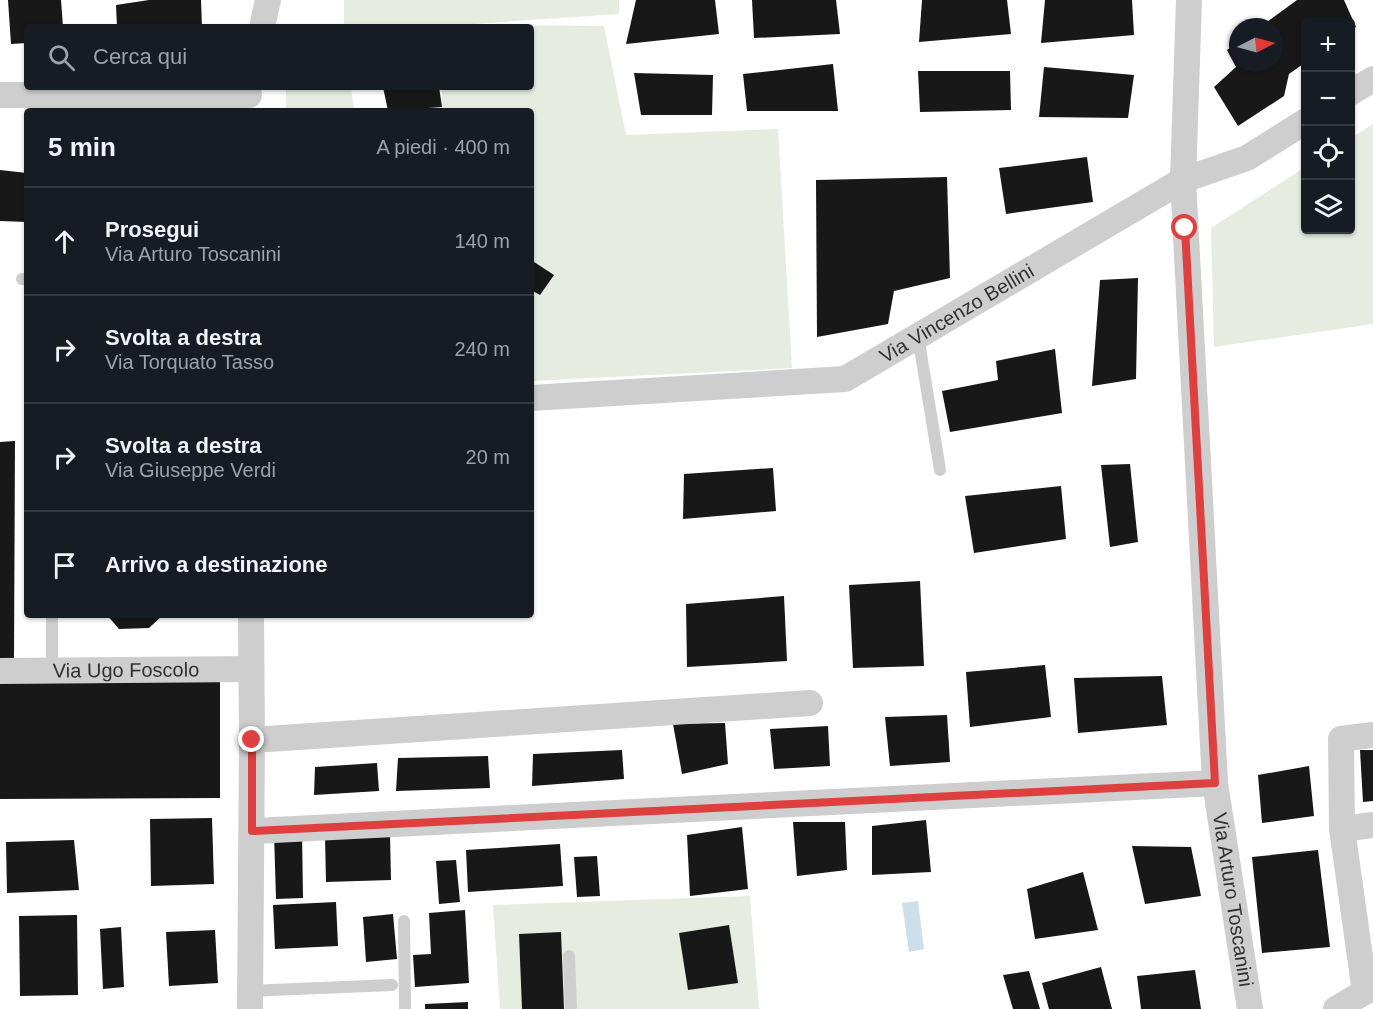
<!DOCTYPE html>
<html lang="it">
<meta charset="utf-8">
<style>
body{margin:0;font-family:Helvetica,sans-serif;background:#242831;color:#f1f3f6}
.controls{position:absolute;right:18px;top:18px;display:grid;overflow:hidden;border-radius:6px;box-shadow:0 2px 4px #0004}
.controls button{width:54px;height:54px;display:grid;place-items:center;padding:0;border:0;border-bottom:2px solid #363941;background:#171b24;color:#f1f3f6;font:30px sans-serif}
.compass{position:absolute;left:1229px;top:18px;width:54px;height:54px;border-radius:50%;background:#171b24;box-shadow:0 2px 4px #0004;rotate:84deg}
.stop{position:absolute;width:18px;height:18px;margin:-14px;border:4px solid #dd403f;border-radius:50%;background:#fff}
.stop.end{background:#dd403f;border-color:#fff;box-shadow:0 2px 6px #0008}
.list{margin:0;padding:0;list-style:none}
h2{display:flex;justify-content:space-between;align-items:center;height:78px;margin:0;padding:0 24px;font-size:26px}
h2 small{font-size:20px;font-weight:400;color:#9ea1a6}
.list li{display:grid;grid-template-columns:39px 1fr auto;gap:18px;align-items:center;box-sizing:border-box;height:108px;padding:0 24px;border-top:2px solid #363941}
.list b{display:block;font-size:22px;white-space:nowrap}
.list p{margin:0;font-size:20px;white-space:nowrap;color:#9ea1a6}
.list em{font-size:20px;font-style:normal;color:#9ea1a6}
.icon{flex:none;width:33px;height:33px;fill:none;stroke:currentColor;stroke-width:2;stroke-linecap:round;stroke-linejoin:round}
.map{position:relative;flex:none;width:1373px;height:1009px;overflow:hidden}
.search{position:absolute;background:#171b24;box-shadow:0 2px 4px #0004;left:24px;top:24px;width:510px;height:66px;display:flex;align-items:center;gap:15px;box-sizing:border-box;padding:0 21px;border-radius:6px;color:#9ea1a6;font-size:22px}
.panel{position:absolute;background:#171b24;box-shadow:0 2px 4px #0004;left:24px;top:108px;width:510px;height:510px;border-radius:6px}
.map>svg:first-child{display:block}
.green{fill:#e6ede0}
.water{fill:#cedeeb}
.building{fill:#181818}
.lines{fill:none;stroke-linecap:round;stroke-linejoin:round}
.lane{stroke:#cecece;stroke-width:12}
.street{stroke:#cecece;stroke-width:26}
.route{stroke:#dd403f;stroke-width:8}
.labels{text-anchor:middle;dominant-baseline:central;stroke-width:6;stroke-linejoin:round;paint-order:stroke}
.street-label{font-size:20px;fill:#313131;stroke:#fff}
</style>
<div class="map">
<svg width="1373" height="1009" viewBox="0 0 1373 1009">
<rect width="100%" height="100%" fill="#fff"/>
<!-- green -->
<g class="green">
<polygon points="344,0 619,0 619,14 458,25 604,26 626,135 778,129 792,368 531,381 531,111 391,111 441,107 442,87 531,87 531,27 445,27 444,25 344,27"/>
<polygon points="286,87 351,87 354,111 286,111"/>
<polygon points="1373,124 1373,324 1214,347 1211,228 1305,167 1306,230 1350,230 1351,138"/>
<polygon points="750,896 759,1009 500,1009 493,905"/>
</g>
<!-- water -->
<polygon class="water" points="918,901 924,949 909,952 902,903"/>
<!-- building -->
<g class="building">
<polygon points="8,0 61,0 63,27 27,27 27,43 11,44"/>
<polygon points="149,0 201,0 202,27 117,27 116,5"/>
<polygon points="636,0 715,0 719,34 626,44"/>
<polygon points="752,0 836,0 840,34 754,38"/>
<polygon points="922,0 1007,0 1011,34 919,42"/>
<polygon points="1045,0 1132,0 1134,35 1041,43"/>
<polygon points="1297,0 1344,0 1356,27 1350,31 1350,22 1306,22 1306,62 1289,74 1284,96 1238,126 1214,87 1236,67 1227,50 1238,43 1238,63 1274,63 1274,27 1260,27"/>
<polygon points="833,64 838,111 747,111 743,74"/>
<polygon points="1044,67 1134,75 1128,118 1039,117"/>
<polygon points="918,71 1010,71 1011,110 920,112"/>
<polygon points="634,73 713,75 712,115 641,115"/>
<polygon points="383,87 439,87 442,107 388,111"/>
<polygon points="1087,157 1093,202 1006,214 999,168"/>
<polygon points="0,170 27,173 27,222 0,221"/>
<polygon points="947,177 950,278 894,291 888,324 817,337 816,180"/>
<polygon points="531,260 554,275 540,295 531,290"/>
<polygon points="1138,278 1136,379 1092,386 1100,280"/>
<polygon points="1055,349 1062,413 950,432 942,391 998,380 996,361"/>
<polygon points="15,441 14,660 0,660 0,442"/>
<polygon points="1130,464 1138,542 1110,547 1101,465"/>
<polygon points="773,468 776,511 683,519 684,474"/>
<polygon points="1061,486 1066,539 974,553 965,496"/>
<polygon points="920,581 924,666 853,668 849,585"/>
<polygon points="784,596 787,661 687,667 686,604"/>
<polygon points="107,615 163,615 149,628 119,629"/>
<polygon points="1045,665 1051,717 970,727 966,672"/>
<polygon points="1162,676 1167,725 1078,733 1074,678"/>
<polygon points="220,679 220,798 0,799 0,681"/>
<polygon points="947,715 950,762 890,766 885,717"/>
<polygon points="725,723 728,764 682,774 673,724"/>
<polygon points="828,726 830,766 774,769 770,729"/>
<polygon points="622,750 624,779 532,786 533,754"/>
<polygon points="1360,750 1373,750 1373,801 1363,802"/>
<polygon points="488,756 490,788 396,791 398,758"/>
<polygon points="377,763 379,791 314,795 315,767"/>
<polygon points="1309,766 1314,816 1262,823 1258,775"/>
<polygon points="212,818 214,884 151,886 150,819"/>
<polygon points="926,820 931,872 872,875 872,826"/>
<polygon points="793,822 845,822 847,870 797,876"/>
<polygon points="742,827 748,889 690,896 687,835"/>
<polygon points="302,832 303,898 276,899 274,833"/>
<polygon points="390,834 391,880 326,882 325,836"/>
<polygon points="74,840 79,890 7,893 6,842"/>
<polygon points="560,844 563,886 468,892 466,850"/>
<polygon points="1132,846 1191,847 1201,896 1145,904"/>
<polygon points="1318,850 1330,947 1262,953 1252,857"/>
<polygon points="597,856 600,896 577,897 574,857"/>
<polygon points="456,860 460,902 439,904 436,861"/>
<polygon points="1083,872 1098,930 1035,939 1027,889"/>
<polygon points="336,902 338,946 275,949 273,905"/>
<polygon points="465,910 469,983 415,987 413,955 431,954 429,913"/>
<polygon points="393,914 397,959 366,962 363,917"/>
<polygon points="77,915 78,995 20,996 19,916"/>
<polygon points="729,925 738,983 688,990 679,933"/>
<polygon points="121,927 124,987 103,989 100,929"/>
<polygon points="215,930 218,983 169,986 166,932"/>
<polygon points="561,932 564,1009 522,1009 519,934"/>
<polygon points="1101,967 1112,1009 1049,1009 1042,983"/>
<polygon points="1195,970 1201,1009 1141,1009 1137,976"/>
<polygon points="1029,971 1040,1009 1013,1009 1003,975"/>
<polygon points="468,1002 468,1009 425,1009 425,1004"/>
</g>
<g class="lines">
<!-- lane -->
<g class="lane">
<polyline points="22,279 27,279"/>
<polyline points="918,336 940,470"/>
<polyline points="52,615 52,671"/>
<polyline points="404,921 405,1009"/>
<polyline points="569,956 571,1009"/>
<polyline points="250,991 392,985"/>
</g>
<!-- street -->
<g class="street">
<path id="s1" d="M1189,0l-6,180 32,603 35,226"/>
<polyline points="262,27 268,0"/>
<polyline points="1350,93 1373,79"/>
<polyline points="0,95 249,95"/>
<path id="s2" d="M531,398l314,-19 338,-199 64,-22 59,-37"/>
<path id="s3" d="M0,671l251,-2"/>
<polyline points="252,740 810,703"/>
<polyline points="1342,829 1341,739 1373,735"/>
<polyline points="252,831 1215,783"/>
<polyline points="1365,992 1342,829 1373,825"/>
<polyline points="250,1009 252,740 251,615"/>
<polyline points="1336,1009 1373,987"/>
</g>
</g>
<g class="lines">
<!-- route -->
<polyline class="route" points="252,740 252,831 1215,783 1185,228"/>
</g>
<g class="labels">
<!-- street labels -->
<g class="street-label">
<text stroke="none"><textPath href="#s2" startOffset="444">Via Vincenzo Bellini</textPath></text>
<text stroke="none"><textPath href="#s3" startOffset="126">Via Ugo Foscolo</textPath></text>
<text stroke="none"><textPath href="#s1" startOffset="902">Via Arturo Toscanini</textPath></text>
</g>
</g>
</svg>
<div class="controls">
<button>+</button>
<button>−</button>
<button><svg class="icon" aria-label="locate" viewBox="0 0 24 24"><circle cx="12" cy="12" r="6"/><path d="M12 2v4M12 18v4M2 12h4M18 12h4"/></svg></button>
<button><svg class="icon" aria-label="layers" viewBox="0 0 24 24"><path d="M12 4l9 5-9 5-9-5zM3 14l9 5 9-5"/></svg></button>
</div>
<svg class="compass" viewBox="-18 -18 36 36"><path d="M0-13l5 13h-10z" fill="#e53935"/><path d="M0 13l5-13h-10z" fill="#9ea1a6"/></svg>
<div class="stop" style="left:1185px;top:228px"></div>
<div class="stop end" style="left:252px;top:740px"></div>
<div class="search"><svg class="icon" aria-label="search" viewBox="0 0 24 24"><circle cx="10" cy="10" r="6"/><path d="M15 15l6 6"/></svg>Cerca qui</div>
<section class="panel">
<h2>5 min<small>A piedi · 400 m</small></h2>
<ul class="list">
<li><svg class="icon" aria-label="ahead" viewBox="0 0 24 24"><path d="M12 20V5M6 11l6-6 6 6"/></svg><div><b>Prosegui</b><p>Via Arturo Toscanini</p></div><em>140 m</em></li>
<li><svg class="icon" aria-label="right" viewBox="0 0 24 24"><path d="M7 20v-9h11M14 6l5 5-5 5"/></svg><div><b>Svolta a destra</b><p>Via Torquato Tasso</p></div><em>240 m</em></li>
<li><svg class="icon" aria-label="right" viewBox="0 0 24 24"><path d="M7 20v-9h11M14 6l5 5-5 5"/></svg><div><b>Svolta a destra</b><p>Via Giuseppe Verdi</p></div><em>20 m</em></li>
<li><svg class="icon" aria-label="arrive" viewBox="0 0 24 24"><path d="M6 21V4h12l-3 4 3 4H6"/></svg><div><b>Arrivo a destinazione</b></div></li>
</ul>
</section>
</div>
